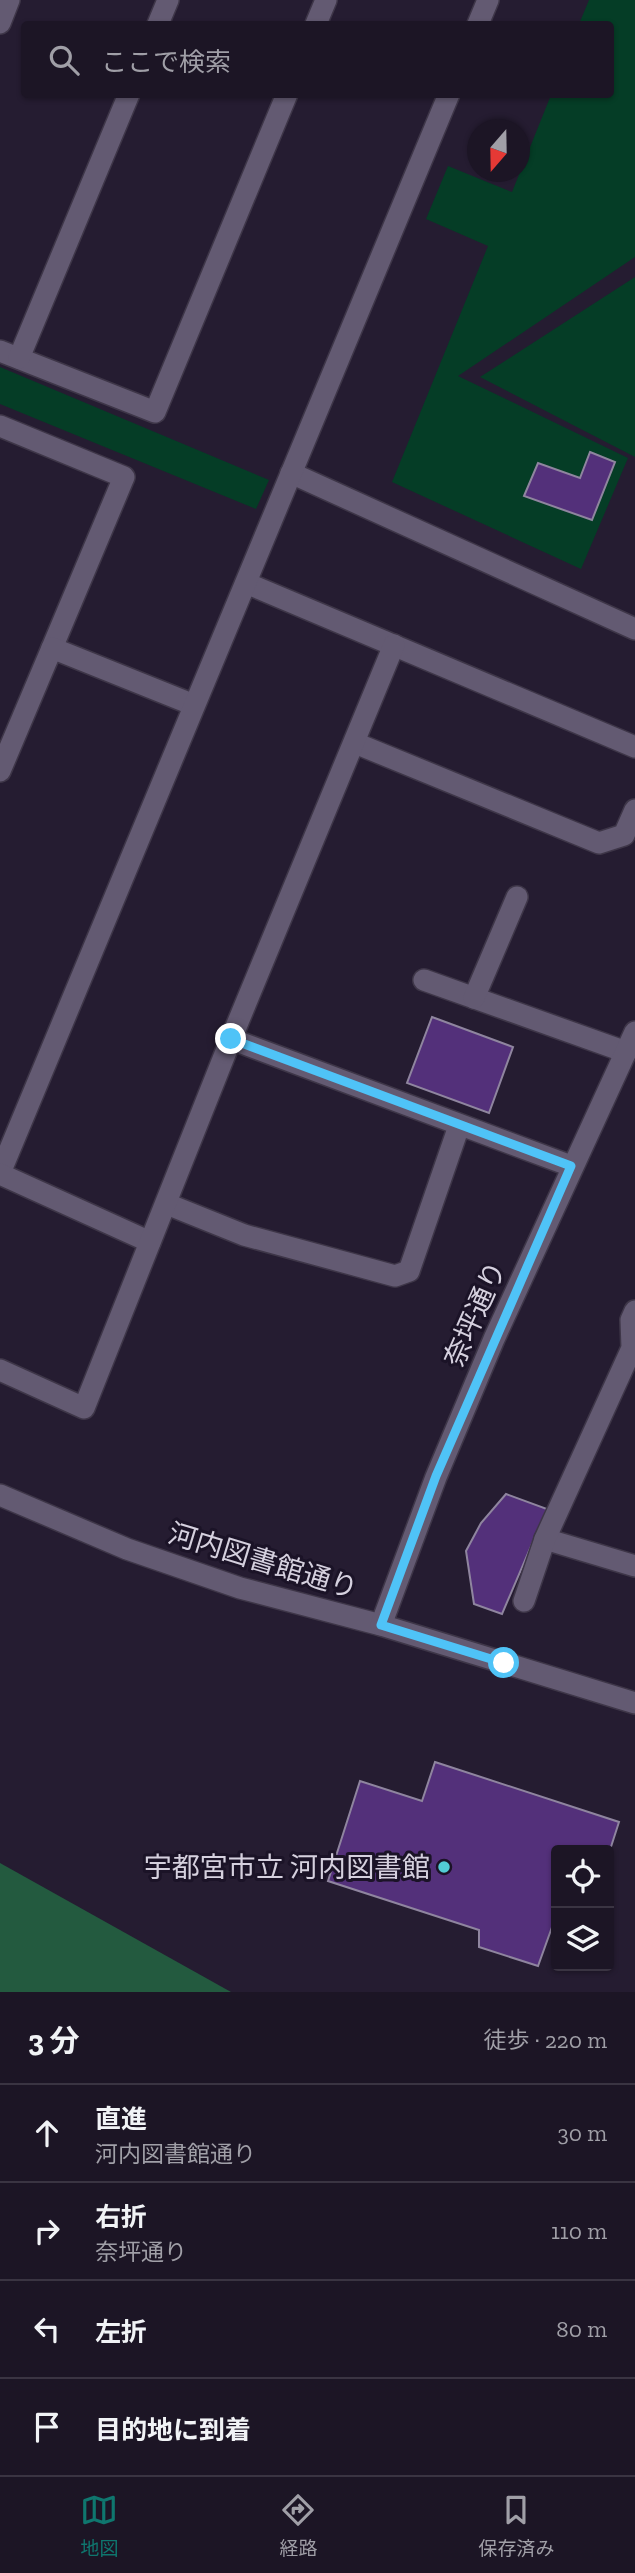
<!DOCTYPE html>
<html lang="ja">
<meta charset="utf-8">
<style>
body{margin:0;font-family:"Zilla Slab","Noto Sans JP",serif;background:#292232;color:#f1f3f6}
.controls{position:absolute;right:21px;bottom:21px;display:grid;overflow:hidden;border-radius:7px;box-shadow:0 2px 5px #0004}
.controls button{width:63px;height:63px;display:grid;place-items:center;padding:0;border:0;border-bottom:2px solid #3a3442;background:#1c1525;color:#f1f3f6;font:35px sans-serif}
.compass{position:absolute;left:467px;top:119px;width:63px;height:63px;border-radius:50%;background:#1c1525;box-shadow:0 2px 5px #0004;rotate:200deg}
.stop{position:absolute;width:21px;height:21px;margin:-16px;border:5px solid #4fc3f7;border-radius:50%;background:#fff}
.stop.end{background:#4fc3f7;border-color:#fff;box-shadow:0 2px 7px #0008}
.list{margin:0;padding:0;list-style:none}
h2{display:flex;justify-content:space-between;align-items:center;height:91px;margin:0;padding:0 28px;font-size:30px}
h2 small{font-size:23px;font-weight:400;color:#a09fa7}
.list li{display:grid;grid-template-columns:46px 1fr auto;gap:21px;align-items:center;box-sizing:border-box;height:98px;padding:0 28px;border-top:2px solid #3a3442}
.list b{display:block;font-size:26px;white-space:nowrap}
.list p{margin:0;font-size:23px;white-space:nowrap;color:#a09fa7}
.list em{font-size:23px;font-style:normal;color:#a09fa7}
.icon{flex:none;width:38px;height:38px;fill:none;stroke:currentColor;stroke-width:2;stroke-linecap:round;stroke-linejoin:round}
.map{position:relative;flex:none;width:635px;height:1992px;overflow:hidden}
.search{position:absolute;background:#1c1525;box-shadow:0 2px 5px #0004;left:21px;right:21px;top:21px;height:77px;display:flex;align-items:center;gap:18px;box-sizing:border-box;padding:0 24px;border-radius:7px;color:#a09fa7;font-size:26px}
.sheet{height:483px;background:#1c1525}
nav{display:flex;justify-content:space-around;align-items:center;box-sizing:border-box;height:98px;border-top:2px solid #3a3442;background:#1c1525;font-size:19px;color:#a09fa7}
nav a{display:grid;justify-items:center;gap:4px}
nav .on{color:#0f766e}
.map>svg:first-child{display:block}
.green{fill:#053d26}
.forest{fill:#235a3f}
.building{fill:#53307a;stroke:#8f859f;stroke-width:2}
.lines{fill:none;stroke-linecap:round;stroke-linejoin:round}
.street-casing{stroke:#3e3648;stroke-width:24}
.secondary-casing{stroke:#3e3648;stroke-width:24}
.street{stroke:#635a72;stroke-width:21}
.secondary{stroke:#635a72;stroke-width:21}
.route{stroke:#4fc3f7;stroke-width:9}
.poi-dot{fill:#52ccd5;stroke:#1b1327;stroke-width:2.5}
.labels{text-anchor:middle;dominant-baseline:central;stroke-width:6;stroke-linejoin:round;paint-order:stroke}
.street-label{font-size:28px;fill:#d5d0de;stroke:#1b1327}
.poi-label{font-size:28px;fill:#d5d0de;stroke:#1b1327;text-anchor:end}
</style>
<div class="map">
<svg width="635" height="1992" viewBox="0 0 635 1992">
<rect width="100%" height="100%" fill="#251c31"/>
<!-- green -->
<g class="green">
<polygon points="589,0 635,0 635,257 458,376 628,458 581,569 392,482 488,246 426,219 448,166 512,192 551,95 610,94 610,24 579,24"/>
<polygon points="635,277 635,457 480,377"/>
<polygon points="0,367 269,480 256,509 0,404"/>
</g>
<!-- forest -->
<polygon class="forest" points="0,1863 231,1992 0,1992"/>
<!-- building -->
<g class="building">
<polygon points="590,452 615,462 592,520 524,496 538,463 580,478"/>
<polygon points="432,1017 513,1047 489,1113 407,1083"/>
<polygon points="506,1494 547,1509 502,1614 474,1604 466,1551 481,1523"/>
<polygon points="435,1762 619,1822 609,1853 609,1850 556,1850 556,1916 538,1966 479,1947 479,1930 328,1881 360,1781 422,1801"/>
</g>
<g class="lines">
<!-- street casing -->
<g class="street-casing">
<g id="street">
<polyline points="0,23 9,0"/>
<polyline points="158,24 168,0"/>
<polyline points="316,24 326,0"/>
<polyline points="478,24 488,0"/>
<polyline points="0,351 155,412 287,94"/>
<polyline points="19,358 129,94"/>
<polyline points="0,426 124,477 52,648"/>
<polyline points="291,473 635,629"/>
<polyline points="246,583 635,747"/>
<polyline points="355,743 599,843 624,835 635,810"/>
<polyline points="0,771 52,648 194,705"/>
<polyline points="424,980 626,1052"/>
<polyline points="474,998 517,897"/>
<polyline points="231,1039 571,1166"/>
<polyline points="0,1173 449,94"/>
<polyline points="0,1174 150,1242"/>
<polyline points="167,1204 244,1235 395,1276 409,1271 459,1126"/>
<polyline points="0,1370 84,1408 231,1039 394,645"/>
<polyline points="545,1539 635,1566"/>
<polyline points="524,1601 545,1539 632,1348 631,1320 635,1311"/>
</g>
</g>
<!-- secondary casing -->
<g class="secondary-casing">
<g id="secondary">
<polyline points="0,1495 127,1549 240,1588 381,1625 635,1703"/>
<polyline points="381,1625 436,1477 494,1339 635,1032"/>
</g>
</g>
<!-- street -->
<use href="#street" class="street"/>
<!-- secondary -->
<use href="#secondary" class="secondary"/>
</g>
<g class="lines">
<!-- route -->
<polyline class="route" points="231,1039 571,1166 436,1476 381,1625 504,1663"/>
</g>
<!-- markers -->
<circle class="poi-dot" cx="444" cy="1867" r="7"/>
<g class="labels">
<!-- street labels -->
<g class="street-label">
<text transform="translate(475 1314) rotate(-66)">奈坪通り</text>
<text transform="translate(263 1561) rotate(17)">河内図書館通り</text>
</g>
<!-- poi labels -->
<g class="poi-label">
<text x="430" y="1867">宇都宮市立 河内図書館</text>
</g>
</g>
</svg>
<div class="controls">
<button><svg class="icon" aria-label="locate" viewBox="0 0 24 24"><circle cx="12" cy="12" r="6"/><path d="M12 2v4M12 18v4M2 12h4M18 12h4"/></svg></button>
<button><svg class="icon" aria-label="layers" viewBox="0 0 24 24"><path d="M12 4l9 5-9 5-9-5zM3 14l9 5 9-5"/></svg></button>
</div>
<svg class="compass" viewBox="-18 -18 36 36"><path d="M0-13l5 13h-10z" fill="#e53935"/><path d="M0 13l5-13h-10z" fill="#a09fa7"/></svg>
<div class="stop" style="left:504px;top:1663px"></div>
<div class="stop end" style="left:231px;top:1039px"></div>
<div class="search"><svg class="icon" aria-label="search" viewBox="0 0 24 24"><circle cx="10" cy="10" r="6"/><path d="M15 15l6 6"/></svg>ここで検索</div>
</div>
<section class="sheet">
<h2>3 分<small>徒歩 · 220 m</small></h2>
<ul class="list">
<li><svg class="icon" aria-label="ahead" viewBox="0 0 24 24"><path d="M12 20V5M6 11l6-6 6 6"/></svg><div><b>直進</b><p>河内図書館通り</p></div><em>30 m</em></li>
<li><svg class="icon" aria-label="right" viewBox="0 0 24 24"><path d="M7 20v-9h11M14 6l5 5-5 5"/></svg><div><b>右折</b><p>奈坪通り</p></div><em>110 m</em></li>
<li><svg class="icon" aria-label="left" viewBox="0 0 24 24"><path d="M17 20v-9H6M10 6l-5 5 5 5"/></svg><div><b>左折</b></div><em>80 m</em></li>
<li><svg class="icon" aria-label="arrive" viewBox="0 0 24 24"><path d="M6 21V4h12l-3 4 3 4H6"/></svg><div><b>目的地に到着</b></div></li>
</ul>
</section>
<nav>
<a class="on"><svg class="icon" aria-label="map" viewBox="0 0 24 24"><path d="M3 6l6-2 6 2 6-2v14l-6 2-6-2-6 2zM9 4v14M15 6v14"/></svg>地図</a>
<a><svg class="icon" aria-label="directions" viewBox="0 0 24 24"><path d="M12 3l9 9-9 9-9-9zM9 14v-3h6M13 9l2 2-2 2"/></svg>経路</a>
<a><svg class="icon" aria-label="saved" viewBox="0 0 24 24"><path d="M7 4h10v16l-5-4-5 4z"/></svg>保存済み</a>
</nav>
